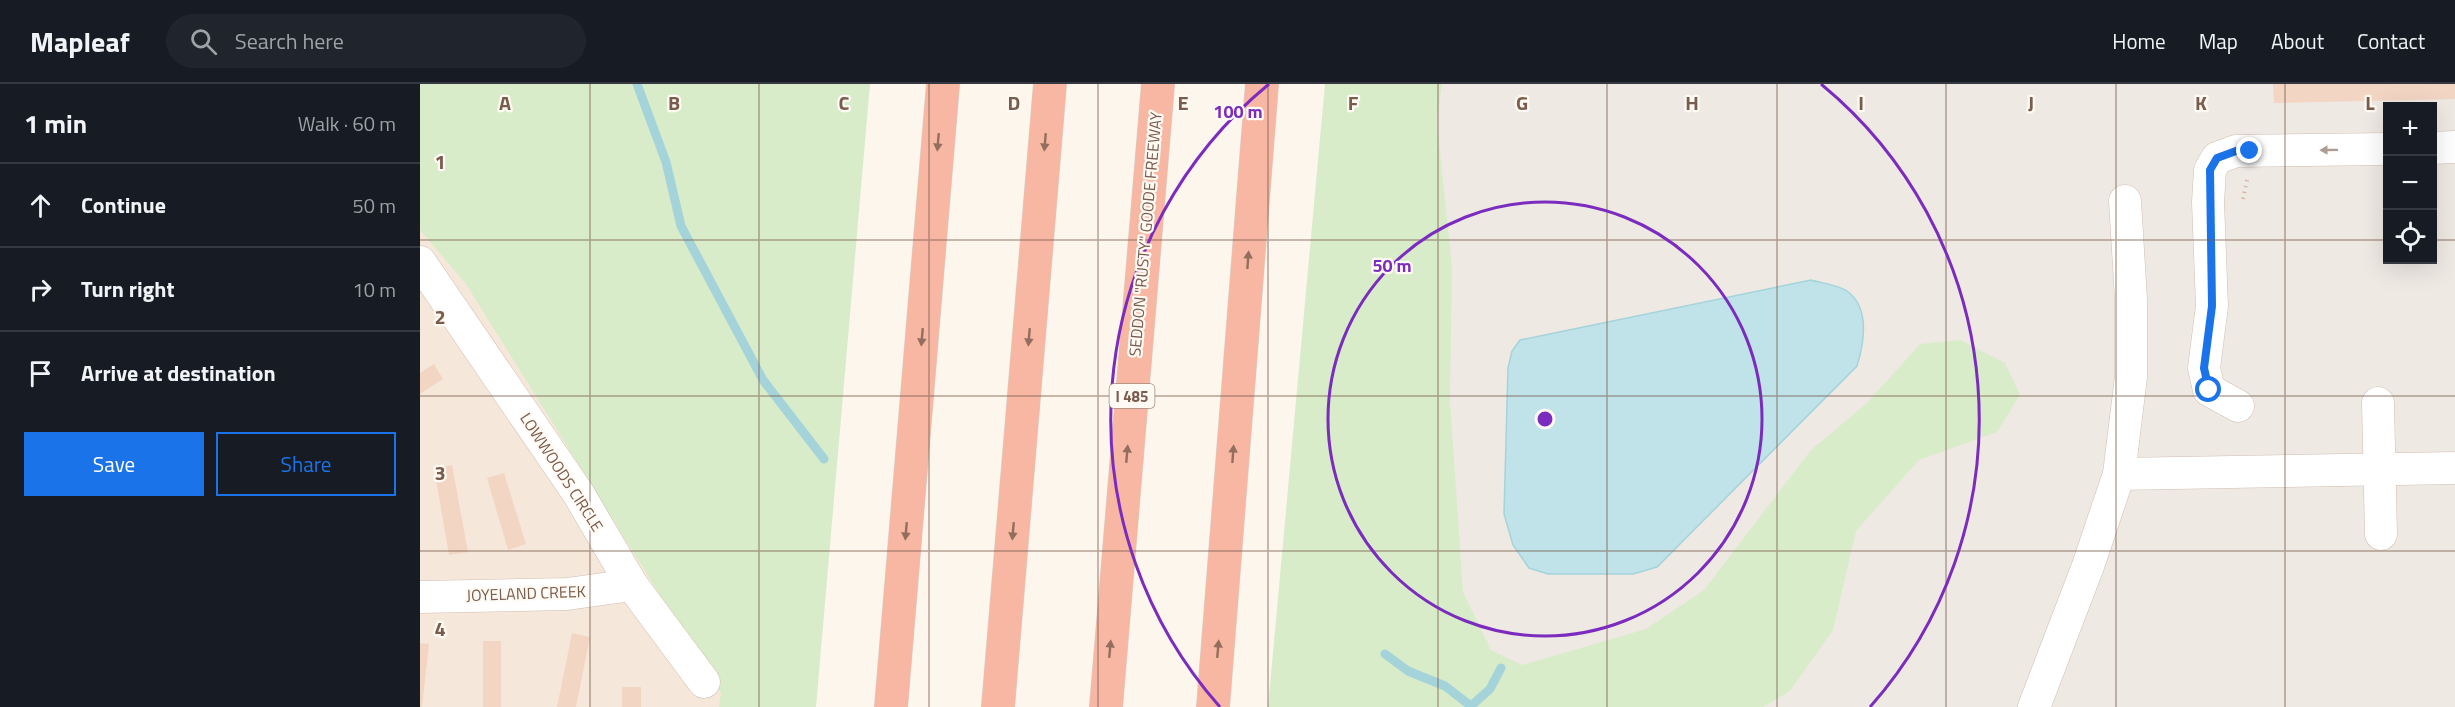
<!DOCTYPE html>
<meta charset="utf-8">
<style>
body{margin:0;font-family:"Titillium Web",sans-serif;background:#20242c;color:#f1f3f6}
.controls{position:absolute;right:18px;top:18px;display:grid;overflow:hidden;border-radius:0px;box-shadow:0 6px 24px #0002}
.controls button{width:54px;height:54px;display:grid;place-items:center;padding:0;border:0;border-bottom:2px solid #363941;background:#171b24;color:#f1f3f6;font:30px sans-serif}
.stop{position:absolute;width:18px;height:18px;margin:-14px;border:4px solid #1a73e8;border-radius:50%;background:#fff}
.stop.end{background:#1a73e8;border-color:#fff;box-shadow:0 2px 6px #0008}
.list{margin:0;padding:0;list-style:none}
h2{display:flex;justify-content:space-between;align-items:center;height:78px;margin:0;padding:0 24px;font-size:26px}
h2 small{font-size:20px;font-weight:400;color:#9ea1a6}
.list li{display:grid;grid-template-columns:39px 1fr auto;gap:18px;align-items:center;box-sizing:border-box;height:84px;padding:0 24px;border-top:2px solid #363941}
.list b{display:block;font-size:22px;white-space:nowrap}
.list em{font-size:20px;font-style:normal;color:#9ea1a6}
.actions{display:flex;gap:12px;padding:18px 24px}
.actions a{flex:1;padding:14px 0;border:2px solid #1a73e8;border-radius:0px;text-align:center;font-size:21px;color:#1a73e8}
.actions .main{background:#1a73e8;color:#fff}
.icon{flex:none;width:33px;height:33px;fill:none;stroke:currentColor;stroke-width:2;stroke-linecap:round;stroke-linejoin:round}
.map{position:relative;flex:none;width:2035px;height:623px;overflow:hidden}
header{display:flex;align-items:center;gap:36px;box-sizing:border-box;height:84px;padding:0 30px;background:#171b24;border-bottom:2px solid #363941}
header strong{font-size:28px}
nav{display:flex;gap:33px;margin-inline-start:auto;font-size:21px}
.search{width:420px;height:54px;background:#20242c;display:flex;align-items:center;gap:15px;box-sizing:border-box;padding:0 21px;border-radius:33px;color:#9ea1a6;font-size:22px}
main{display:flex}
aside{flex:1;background:#171b24}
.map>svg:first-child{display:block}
.residential{fill:#f5e8da}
.industrial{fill:#efe9e4;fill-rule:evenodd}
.green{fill:#d8ecc9}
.water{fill:#bfe3e8;stroke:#a5d3da;stroke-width:1.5}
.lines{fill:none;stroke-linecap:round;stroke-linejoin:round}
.stream{stroke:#a5d3da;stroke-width:9}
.building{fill:#f3d5c3}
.minor-casing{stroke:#d1beb0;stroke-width:33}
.highway-casing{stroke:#dad1cd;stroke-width:34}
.path{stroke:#d9b8a5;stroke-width:4;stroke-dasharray:1.5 4.5;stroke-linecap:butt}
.minor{stroke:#fff;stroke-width:32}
.highway{stroke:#f7b7a3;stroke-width:33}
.oneway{fill:#936e5e}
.oneway2{fill:#af9d94}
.route{stroke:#1a73e8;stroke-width:8}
.grid{fill:none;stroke:#7a5c4d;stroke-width:1.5;stroke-opacity:0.55}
.ring{fill:none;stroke:#7b2cbf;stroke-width:3}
.labels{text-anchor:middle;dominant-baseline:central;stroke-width:4.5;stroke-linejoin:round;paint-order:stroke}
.shield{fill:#fffaf3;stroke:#a28b7f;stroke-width:1.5}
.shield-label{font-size:15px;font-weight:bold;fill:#7a5c4d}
.street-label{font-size:16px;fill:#7a5c4d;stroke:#fffaf3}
.grid-label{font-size:20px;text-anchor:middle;font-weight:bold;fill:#7a5c4d;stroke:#fffaf3;stroke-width:4.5;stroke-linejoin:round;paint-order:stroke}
.centre{fill:#7b2cbf;stroke:#fffaf3;stroke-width:3}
.ring-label{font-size:18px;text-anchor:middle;font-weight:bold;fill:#7b2cbf;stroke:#fffaf3;stroke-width:4.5;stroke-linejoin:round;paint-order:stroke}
</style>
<header>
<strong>Mapleaf</strong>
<div class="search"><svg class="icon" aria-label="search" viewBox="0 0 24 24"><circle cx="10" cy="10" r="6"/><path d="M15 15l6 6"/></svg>Search here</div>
<nav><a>Home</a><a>Map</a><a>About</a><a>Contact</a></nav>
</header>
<main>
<aside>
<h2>1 min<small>Walk · 60 m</small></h2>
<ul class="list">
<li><svg class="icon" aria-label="ahead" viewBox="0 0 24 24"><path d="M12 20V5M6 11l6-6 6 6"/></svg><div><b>Continue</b></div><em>50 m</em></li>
<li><svg class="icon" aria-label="right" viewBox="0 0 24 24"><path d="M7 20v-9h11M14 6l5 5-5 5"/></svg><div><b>Turn right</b></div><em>10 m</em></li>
<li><svg class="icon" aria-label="arrive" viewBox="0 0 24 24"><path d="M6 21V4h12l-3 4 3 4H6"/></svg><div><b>Arrive at destination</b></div></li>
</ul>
<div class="actions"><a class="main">Save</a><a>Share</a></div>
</aside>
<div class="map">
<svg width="2035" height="623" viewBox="0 0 2035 623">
<rect width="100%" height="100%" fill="#fdf6ec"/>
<!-- residential -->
<polygon class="residential" points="0,122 318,623 0,623"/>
<!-- industrial -->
<path class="industrial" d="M980,0h1055v623h-1114zM1968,22h44v154h-44z"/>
<!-- green -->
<g class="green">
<polygon points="0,0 450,0 396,623 299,623 301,609 46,200 0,146"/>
<polygon points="905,0 1022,0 1017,38 1032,184 1030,316 1043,508 1071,566 1102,581 1226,545 1284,506 1391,366 1447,319 1500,260 1540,256 1585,279 1600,311 1577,348 1499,376 1436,447 1413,546 1370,607 1343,623 848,623"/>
</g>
<!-- water -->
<path class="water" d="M1391,196c10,3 28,5 36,11 23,17 17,52 10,75l-200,201 -24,7h-85l-19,-6 -16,-23 -9,-31 4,-146 4,-17 8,-11z"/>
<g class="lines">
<!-- stream -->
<g class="stream">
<polyline points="217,0 246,78 261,142 343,296 404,375"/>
<polyline points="965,570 988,587 1025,602 1051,622 1070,605 1081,584"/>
</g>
</g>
<!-- building -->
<g class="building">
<polygon points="1853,0 2035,0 2035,15 1854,19"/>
<polygon points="14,280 23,295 0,310 0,289"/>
<polygon points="32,381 48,468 29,471 14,384"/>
<polygon points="84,389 106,460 88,466 67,394"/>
<polygon points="152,549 170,553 156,623 137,623"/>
<rect x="63" y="557" width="18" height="66"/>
<polygon points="0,559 9,560 2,623 0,623"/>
<rect x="202" y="603" width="19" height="20"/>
</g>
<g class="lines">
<!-- minor casing -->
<g class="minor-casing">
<g id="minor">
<polyline points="2012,64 2035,63"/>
<polyline points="0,178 158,409 212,501 284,598"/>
<polyline points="1958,319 1961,450"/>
<polyline points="1818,322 1789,306 1784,284 1792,222 1788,118 1790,86 1797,74 1816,67 1968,65"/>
<polyline points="1699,390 2035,384"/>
<polyline points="0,513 147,510 212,501"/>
<polyline points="1614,623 1668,482 1699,390 1711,293 1711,215 1705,117"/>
</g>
</g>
<!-- highway casing -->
<g class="highway-casing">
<g id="highway">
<polyline points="471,623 523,0"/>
<polyline points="578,623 630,0"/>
<polyline points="686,623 738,0"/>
<polyline points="793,623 842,0"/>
</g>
</g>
<!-- path -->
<polyline class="path" points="1823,115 1827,96"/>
<!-- minor -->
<use href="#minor" class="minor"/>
<!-- highway -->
<use href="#highway" class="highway"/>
</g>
<!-- one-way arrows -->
<defs><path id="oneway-solid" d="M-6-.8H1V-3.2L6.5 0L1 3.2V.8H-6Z" transform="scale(1.5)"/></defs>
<g class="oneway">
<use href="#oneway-solid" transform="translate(518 58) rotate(95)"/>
<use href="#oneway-solid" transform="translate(625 58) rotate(95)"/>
<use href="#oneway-solid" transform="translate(828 176) rotate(-86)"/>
<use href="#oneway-solid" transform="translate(502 253) rotate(95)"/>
<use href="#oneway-solid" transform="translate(609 253) rotate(95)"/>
<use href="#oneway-solid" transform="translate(707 370) rotate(-85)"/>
<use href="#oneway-solid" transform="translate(813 370) rotate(-86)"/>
<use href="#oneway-solid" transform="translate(486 447) rotate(95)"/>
<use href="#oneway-solid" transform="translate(593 447) rotate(95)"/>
<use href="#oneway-solid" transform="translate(690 565) rotate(-85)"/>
<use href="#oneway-solid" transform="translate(798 565) rotate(-85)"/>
</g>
<use class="oneway2" href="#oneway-solid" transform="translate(1909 66) rotate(179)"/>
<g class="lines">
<!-- route -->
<polyline class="route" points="1789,306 1784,284 1792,222 1790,86 1797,74 1816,67 1830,67"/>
</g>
<!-- grid -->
<path class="grid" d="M170,0v623M339,0v623M509,0v623M678,0v623M848,0v623M1018,0v623M1187,0v623M1357,0v623M1526,0v623M1696,0v623M1865,0v623M0,156h1968M2012,156h23M0,312h2035M0,467h2035"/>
<!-- distance rings -->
<g class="ring">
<circle cx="1125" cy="335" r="217"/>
<path d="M800 623A434 434 0 0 1 849 0M1401 0A434 434 0 0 1 1450 623"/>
</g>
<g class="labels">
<!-- shield labels -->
<rect class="shield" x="689.5" y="300" width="45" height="24" rx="4.5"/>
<g class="shield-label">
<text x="712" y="312">I 485</text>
</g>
<!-- street labels -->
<g class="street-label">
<text transform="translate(725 150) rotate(-85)">SEDDON "RUSTY" GOODE FREEWAY</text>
<text transform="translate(142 388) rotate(57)">LOWWOODS CIRCLE</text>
<text transform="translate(106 509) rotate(-2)">JOYELAND CREEK</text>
</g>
</g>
<g class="grid-label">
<text x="85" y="26">A</text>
<text x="254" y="26">B</text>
<text x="424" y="26">C</text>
<text x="594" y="26">D</text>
<text x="763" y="26">E</text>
<text x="933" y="26">F</text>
<text x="1102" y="26">G</text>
<text x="1272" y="26">H</text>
<text x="1441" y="26">I</text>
<text x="1611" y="26">J</text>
<text x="1781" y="26">K</text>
<text x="1950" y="26">L</text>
<text x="20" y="85">1</text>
<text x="20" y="240">2</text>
<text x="20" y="396">3</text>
<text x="20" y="552">4</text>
</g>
<circle cx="1125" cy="335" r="9" class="centre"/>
<g class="ring-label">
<text x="818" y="34">100 m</text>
<text x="972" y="188">50 m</text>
</g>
</svg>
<div class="controls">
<button>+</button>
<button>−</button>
<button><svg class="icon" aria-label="locate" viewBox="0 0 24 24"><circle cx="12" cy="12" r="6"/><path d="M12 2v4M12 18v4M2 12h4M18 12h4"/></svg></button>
</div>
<div class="stop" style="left:1789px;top:306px"></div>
<div class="stop end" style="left:1830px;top:67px"></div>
</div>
</main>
